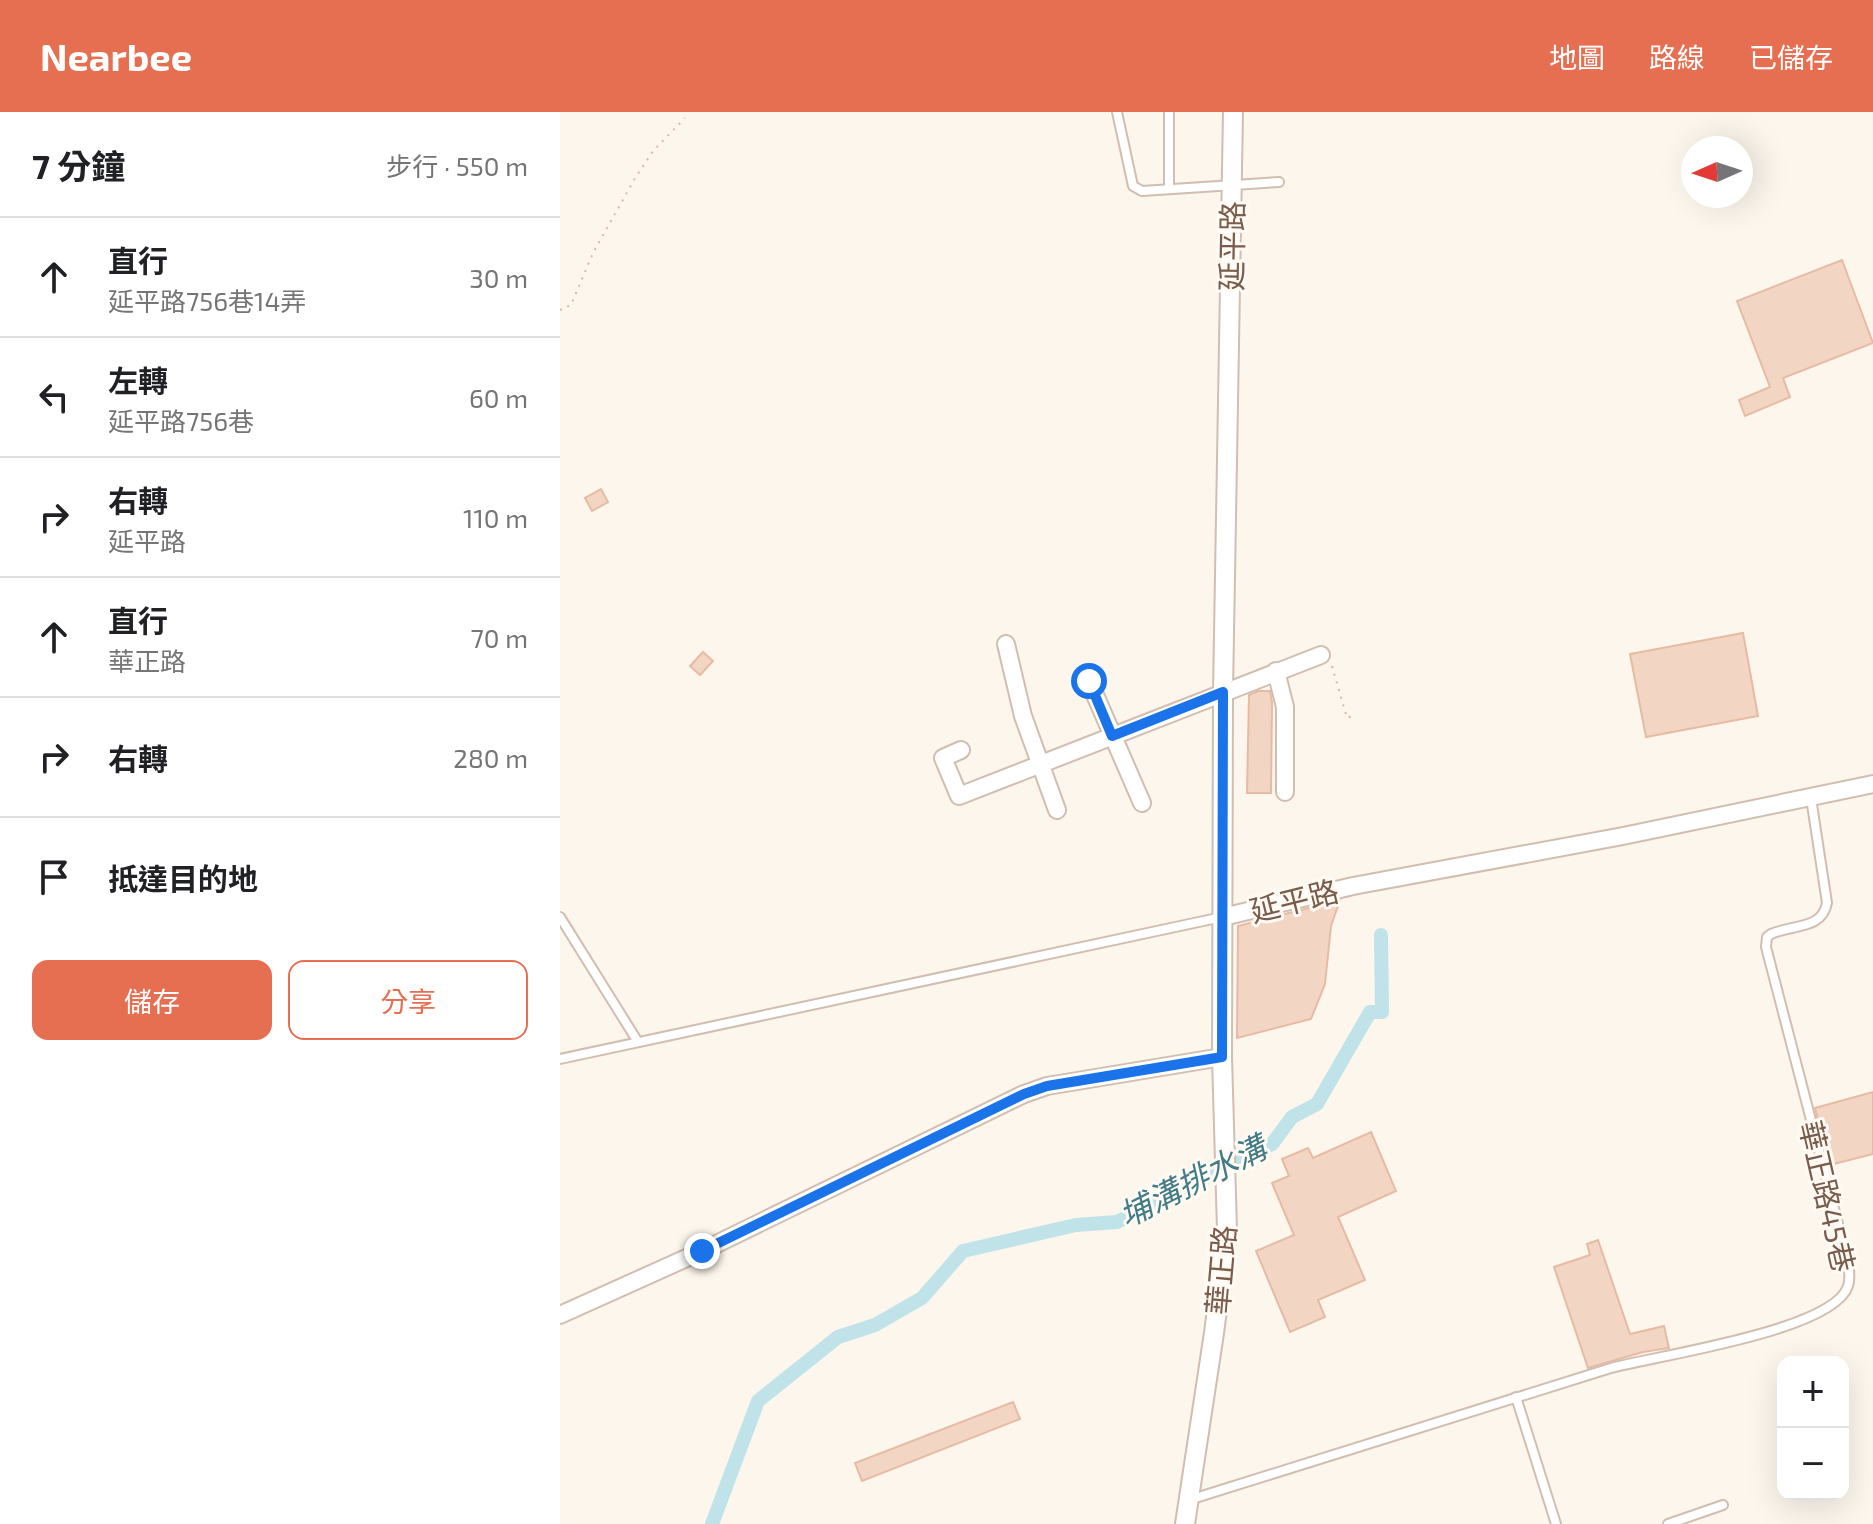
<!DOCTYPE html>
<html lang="zh-TW">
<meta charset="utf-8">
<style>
body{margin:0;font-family:"Exo 2","Noto Sans TC",sans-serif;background:#f6f6f6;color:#202124}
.controls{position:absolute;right:24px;bottom:24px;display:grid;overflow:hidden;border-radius:16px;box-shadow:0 8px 32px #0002}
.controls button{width:72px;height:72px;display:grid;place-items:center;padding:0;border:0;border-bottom:2px solid #e0e0e0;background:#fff;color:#202124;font:40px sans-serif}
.compass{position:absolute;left:1121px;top:24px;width:72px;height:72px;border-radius:50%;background:#fff;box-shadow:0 8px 32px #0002;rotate:267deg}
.stop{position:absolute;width:24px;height:24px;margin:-18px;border:6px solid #1a73e8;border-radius:50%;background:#fff}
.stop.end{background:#1a73e8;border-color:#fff;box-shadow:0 2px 8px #0008}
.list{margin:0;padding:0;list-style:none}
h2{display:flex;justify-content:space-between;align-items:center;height:104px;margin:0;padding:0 32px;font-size:34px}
h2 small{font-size:26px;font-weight:400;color:#757577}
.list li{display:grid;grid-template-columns:52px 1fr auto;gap:24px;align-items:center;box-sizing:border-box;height:120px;padding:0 32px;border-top:2px solid #e0e0e0}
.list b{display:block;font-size:30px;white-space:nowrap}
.list p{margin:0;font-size:26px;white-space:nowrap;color:#757577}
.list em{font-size:26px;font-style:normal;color:#757577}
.actions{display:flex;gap:16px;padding:24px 32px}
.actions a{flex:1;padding:18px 0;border:2px solid #e76f51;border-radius:16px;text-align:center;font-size:28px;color:#e76f51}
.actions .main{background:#e76f51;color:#fff}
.icon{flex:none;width:44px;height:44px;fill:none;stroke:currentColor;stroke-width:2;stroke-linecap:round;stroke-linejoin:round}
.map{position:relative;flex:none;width:1313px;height:1412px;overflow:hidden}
header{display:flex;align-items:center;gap:48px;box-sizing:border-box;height:112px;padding:0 40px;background:#e76f51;color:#fff}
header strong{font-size:38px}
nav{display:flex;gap:44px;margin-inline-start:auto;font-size:28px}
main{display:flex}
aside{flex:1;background:#fff}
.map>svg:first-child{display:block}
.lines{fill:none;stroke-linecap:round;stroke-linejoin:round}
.canal{stroke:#bfe3e8;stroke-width:14}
.building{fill:#f3d5c3;stroke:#e6bba3;stroke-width:2}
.service-casing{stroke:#d1beb0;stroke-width:12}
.minor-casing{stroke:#d1beb0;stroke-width:20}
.tertiary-casing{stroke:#d1beb0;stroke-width:22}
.path{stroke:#d9b8a5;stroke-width:2;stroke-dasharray:2 6;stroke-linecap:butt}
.service{stroke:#fff;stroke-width:8}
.minor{stroke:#fff;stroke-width:16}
.tertiary{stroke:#fff;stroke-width:18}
.route{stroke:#1a73e8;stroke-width:10}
.labels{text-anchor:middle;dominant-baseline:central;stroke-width:6;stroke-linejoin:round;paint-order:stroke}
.street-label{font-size:30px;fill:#7a5c4d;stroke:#fffaf3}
.water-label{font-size:32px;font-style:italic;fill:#437c86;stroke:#fffaf3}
</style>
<header>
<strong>Nearbee</strong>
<nav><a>地圖</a><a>路線</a><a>已儲存</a></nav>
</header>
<main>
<aside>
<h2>7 分鐘<small>步行 · 550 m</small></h2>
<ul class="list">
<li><svg class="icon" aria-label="ahead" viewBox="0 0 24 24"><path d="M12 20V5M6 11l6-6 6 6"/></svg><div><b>直行</b><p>延平路756巷14弄</p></div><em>30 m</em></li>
<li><svg class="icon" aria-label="left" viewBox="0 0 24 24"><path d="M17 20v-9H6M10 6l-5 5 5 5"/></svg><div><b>左轉</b><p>延平路756巷</p></div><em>60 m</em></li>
<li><svg class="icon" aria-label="right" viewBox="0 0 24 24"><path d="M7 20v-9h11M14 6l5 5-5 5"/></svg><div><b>右轉</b><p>延平路</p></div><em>110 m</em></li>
<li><svg class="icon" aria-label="ahead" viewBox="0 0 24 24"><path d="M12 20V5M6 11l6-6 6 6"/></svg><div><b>直行</b><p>華正路</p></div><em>70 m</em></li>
<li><svg class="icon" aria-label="right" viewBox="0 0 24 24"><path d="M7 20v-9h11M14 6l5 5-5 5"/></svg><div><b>右轉</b></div><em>280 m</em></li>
<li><svg class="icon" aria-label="arrive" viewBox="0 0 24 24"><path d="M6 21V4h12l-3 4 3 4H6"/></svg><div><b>抵達目的地</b></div></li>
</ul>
<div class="actions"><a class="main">儲存</a><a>分享</a></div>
</aside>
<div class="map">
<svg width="1313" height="1412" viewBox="0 0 1313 1412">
<rect width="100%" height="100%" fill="#fdf6ec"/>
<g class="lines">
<!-- canal -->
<polyline class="canal" points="152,1412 198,1289 278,1225 315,1213 362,1186 403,1139 516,1113 557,1110 712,1032 732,1005 757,992 810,900 822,900 821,823"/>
</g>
<!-- building -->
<g class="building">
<polygon points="1282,148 1313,231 1223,266 1230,285 1185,304 1179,288 1210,275 1177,189"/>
<polygon points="41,377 48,390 32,399 25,386"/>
<polygon points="1183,521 1198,604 1086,625 1070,542"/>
<polygon points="143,540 153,549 140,563 130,554"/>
<polygon points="698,579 710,579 712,590 711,681 687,681 689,583"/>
<polygon points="780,788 771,814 765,872 751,907 677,926 678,814"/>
<polygon points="1313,980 1313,1042 1270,1053 1255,996"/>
<polygon points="811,1020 836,1079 778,1105 805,1168 758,1188 765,1205 730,1220 696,1139 734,1123 712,1071 729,1064 722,1047 748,1036 753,1046"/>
<polygon points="1038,1128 1070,1222 1104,1214 1109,1236 1083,1240 1028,1256 994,1155 1030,1143 1027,1132"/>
<polygon points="453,1290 460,1307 302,1369 295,1351"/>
</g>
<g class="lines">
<!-- service casing -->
<g class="service-casing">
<g id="service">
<polyline points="557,0 573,74 582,79 719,70"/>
<polyline points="609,0 609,77"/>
<polyline points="0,805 78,930"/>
<polyline points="0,947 662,805"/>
<polyline points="956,1285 996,1412"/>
<path d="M629,1388l422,-132c43,-12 223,-37 237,-82 4,-12 -2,-30 -5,-43l-77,-296 1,-10 4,-3c22,-10 51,-4 56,-31l-16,-105"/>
<polyline points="1108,1412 1163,1393"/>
</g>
</g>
<!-- minor casing -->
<g class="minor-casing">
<g id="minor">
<polyline points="446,532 463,604 497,698"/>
<polyline points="716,559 725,595 725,680"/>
<polyline points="529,569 582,691"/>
<polyline points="401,638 383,646 399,684 761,543"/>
<polyline points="663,805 793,774 1063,724 1313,672"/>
<polyline points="0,1203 142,1139 464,982 487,974 662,945"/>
</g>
</g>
<!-- tertiary casing -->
<g class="tertiary-casing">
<polyline id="tertiary" points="625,1412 654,1221 667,1118 662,945 663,580 673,0"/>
</g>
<!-- path -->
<g class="path">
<polyline points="0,198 11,193 33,141 74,68 93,39 125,6"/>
<polyline points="772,554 787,606 794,603"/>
</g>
<!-- service -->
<use href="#service" class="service"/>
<!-- minor -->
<use href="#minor" class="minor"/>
<!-- tertiary -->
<use href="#tertiary" class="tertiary"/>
</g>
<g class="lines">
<!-- route -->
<polyline class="route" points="142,1139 464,982 487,974 662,945 663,580 552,624 529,569"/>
</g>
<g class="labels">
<!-- street labels -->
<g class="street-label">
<text transform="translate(671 134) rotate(-89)">延平路</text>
<text transform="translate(734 788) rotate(-14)">延平路</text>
<text transform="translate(1268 1084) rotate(77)">華正路45巷</text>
<text transform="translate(660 1158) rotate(-85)">華正路</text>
</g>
<!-- water labels -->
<g class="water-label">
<text transform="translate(632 1068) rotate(-27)">埔溝排水溝</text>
</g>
</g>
</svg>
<div class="controls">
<button>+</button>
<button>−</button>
</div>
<svg class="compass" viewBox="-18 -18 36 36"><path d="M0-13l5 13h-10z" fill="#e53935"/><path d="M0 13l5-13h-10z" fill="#757577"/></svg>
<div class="stop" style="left:529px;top:569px"></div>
<div class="stop end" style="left:142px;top:1139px"></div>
</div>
</main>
